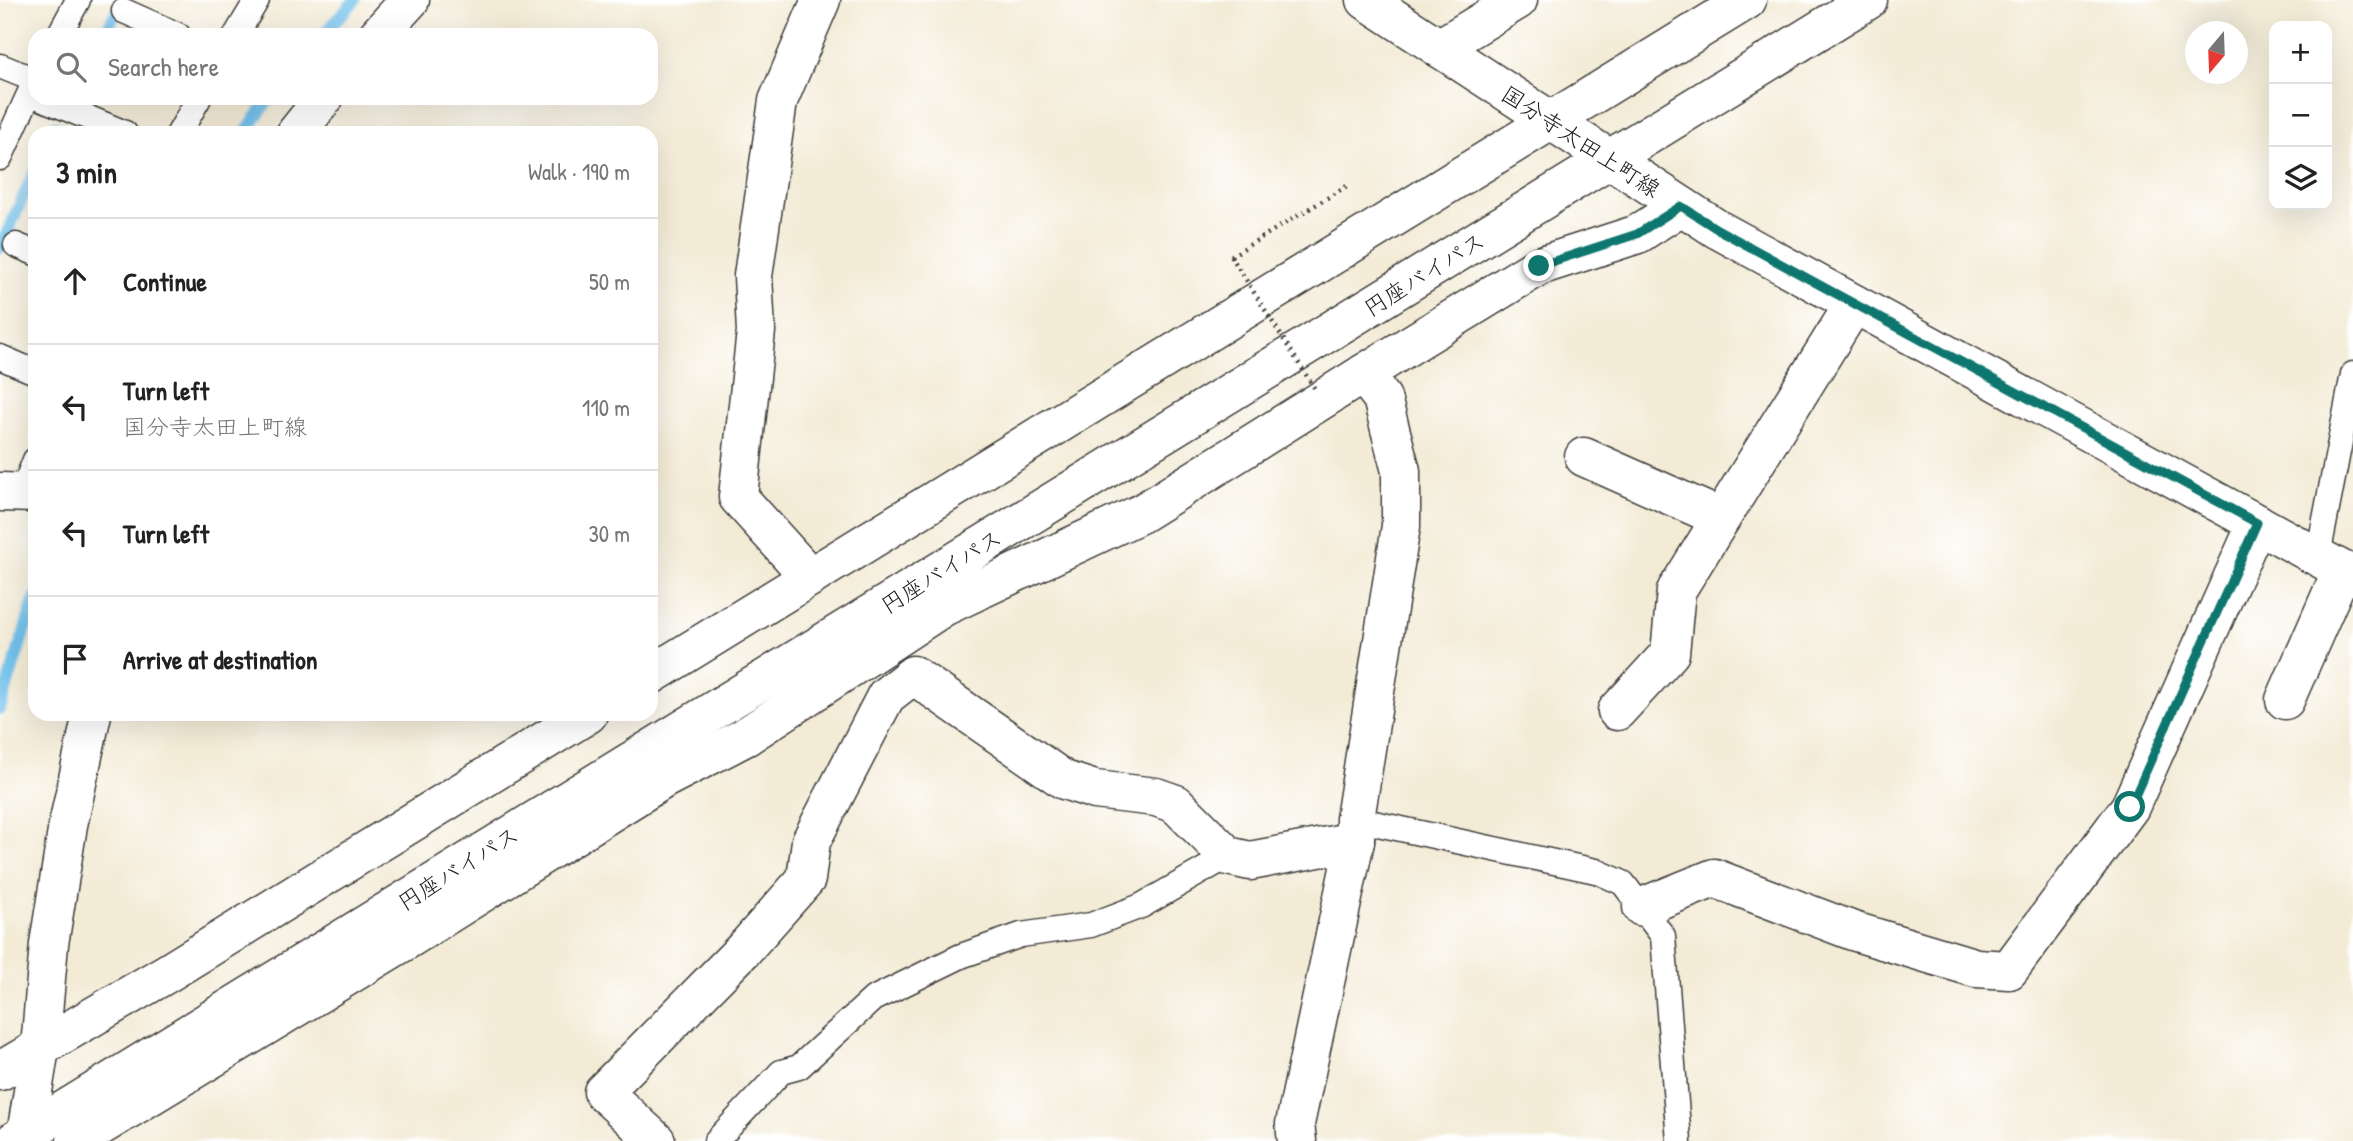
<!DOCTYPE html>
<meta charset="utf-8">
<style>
body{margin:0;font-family:"Patrick Hand","Klee One",sans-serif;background:#f6f6f6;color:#222}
.controls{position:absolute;right:21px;top:21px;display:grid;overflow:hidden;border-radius:14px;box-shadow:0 7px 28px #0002}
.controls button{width:63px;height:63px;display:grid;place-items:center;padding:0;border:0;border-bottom:2px solid #e0e0e0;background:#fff;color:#222;font:35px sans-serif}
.compass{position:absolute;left:2185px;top:21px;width:63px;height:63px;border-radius:50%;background:#fff;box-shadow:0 7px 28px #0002;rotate:199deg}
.stop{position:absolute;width:21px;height:21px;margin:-16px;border:5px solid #0f766e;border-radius:50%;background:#fff}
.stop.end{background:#0f766e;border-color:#fff;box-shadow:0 2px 7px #0008}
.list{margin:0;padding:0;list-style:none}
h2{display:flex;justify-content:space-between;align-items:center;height:91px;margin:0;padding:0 28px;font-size:30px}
h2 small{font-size:23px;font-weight:400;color:#767676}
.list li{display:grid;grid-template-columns:46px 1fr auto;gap:21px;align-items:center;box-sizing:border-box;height:126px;padding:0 28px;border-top:2px solid #e0e0e0}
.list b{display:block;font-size:26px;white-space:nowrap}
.list p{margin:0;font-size:23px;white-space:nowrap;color:#767676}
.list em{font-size:23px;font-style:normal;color:#767676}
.icon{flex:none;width:38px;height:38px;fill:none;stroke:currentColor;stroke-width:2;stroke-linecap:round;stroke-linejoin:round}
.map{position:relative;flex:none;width:2353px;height:1141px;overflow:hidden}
.search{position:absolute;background:#fff;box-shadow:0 7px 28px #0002;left:28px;top:28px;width:630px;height:77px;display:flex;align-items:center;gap:18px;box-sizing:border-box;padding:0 24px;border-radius:21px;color:#767676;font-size:26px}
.panel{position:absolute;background:#fff;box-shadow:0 7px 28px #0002;left:28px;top:126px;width:630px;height:595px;border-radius:21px}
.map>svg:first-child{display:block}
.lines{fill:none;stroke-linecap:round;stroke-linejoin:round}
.stream{stroke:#6fc0eb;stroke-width:12}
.lane-casing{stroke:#3c3b38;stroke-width:27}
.street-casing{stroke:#3c3b38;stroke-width:41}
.secondary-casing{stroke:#3c3b38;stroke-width:41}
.highway-casing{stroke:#3c3b38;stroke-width:41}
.path{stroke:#3c3b38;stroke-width:4.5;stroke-dasharray:2 5;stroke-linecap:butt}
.lane{stroke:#fff;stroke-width:24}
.street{stroke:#fff;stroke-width:38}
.secondary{stroke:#fff;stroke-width:38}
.highway{stroke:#fff;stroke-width:38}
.path-bridge{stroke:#3c3b38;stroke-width:4.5;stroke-dasharray:2 5;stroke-linecap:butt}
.route{stroke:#0f766e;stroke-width:9}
.labels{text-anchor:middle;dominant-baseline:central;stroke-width:5;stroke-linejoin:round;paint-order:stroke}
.street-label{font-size:23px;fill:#1c1c1c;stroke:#fff}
</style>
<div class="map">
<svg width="2353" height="1141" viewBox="0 0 2353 1141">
<rect width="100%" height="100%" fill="#fff"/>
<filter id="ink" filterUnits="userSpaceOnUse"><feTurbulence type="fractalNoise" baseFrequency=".0143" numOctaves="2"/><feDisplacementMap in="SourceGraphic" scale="14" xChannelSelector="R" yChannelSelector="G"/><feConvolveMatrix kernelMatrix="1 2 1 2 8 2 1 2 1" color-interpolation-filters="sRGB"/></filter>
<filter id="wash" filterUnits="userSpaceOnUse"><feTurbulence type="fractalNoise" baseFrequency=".00686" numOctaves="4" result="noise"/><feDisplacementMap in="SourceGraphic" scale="28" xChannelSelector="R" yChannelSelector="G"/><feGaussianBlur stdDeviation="1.57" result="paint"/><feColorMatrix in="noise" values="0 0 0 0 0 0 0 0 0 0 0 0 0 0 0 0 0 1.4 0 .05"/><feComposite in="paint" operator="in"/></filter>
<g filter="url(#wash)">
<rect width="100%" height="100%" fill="#f3ebd6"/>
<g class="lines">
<!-- stream -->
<g class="stream">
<polyline points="104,35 121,3"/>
<polyline points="323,35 355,0"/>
<polyline points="52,133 55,126"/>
<polyline points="245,133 270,98"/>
<polyline points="0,248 35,171"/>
<polyline points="0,709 35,598"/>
</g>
</g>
</g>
<g filter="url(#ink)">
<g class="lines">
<!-- lane casing -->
<g class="lane-casing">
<g id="lane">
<polyline points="124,11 178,35"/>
<polyline points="59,35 78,0"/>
<polyline points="236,35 257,0"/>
<polyline points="0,66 35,80"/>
<polyline points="41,98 125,133"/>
<polyline points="179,133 199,98"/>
<polyline points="0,158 35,81"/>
<polyline points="16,245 35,253"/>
<polyline points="0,357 35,372"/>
<polyline points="22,493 35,460"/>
<polyline points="2318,556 2353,374"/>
<polyline points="1355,819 1596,871 1623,883 1663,936 1679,1141"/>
<polyline points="716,1141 781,1072 799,1067 873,999 961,956 1021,935 1091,925 1141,906 1228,856"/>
</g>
</g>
<!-- street casing -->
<g class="street-casing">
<g id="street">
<polyline points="378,35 410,0"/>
<polyline points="1439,48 1518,0"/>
<polyline points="296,133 324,98"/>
<polyline points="1584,457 1721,518"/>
<polyline points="0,492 35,493"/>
<polyline points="810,577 738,497 756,331 753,276 778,101 821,0"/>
<polyline points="2285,700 2342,570"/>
<polyline points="1617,711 1670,653 1676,591 1854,304"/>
<polyline points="1642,907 1714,878 1853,931 1976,968 2009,970 2130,807 2257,523"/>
<polyline points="25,1141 40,1048 49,944 68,825 92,714"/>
<polyline points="76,1141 410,938 664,779 745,737 943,607 1142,513 1363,374"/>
<polyline points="656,1141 603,1092 744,949 806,879 811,841 886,696 913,675 1064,780 1095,790 1156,797 1176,804 1228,856 1250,861 1355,841 1355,819 1401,526 1401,471 1382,398 1363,374 1539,266 1638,234 1681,206"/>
<polyline points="1297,1141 1295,1124 1355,841"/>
</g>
</g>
<!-- secondary casing -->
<g class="secondary-casing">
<polyline id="secondary" points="1366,0 1717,229 2353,576"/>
</g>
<!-- highway casing -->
<g class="highway-casing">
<g id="highway">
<polyline points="651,675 1747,0"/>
<polyline points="0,1071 166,974 588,714"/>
<polyline points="14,1141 1868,0"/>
</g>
</g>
<!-- path -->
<polyline class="path" points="1231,256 1347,186"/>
<!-- lane -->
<use href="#lane" class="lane"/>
<!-- street -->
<use href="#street" class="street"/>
<!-- secondary -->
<use href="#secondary" class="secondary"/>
<!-- highway -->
<use href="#highway" class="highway"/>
<!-- path-bridge -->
<polyline class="path-bridge" points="1231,256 1315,389"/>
</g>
</g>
<g class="lines" filter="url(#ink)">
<!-- route -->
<polyline class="route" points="1539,266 1637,234 1681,206 1717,229 2257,523 2130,807"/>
</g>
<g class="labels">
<!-- street labels -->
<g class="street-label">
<text transform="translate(1581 141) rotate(33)">国分寺太田上町線</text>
<text transform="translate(1424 274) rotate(-32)">円座バイパス</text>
<text transform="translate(941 571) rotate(-32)">円座バイパス</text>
<text transform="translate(458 868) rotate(-32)">円座バイパス</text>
</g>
</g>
</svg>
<div class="controls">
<button>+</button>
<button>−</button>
<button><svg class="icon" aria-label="layers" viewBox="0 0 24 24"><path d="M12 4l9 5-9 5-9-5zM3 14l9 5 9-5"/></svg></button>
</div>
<svg class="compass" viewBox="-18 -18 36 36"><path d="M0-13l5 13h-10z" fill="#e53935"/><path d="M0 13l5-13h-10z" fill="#767676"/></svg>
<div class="stop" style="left:2130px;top:807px"></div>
<div class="stop end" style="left:1539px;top:266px"></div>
<div class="search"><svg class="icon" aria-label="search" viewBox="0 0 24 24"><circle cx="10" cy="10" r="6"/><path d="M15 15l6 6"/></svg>Search here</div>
<section class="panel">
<h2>3 min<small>Walk · 190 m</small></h2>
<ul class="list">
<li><svg class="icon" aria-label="ahead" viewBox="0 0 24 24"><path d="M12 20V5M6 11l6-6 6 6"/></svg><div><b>Continue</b></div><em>50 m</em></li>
<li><svg class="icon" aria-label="left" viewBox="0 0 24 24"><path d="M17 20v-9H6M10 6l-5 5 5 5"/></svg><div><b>Turn left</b><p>国分寺太田上町線</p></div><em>110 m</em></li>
<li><svg class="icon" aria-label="left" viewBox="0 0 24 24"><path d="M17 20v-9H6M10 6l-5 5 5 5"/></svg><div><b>Turn left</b></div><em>30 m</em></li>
<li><svg class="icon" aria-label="arrive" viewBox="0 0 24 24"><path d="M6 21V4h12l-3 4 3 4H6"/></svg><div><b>Arrive at destination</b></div></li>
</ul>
</section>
</div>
